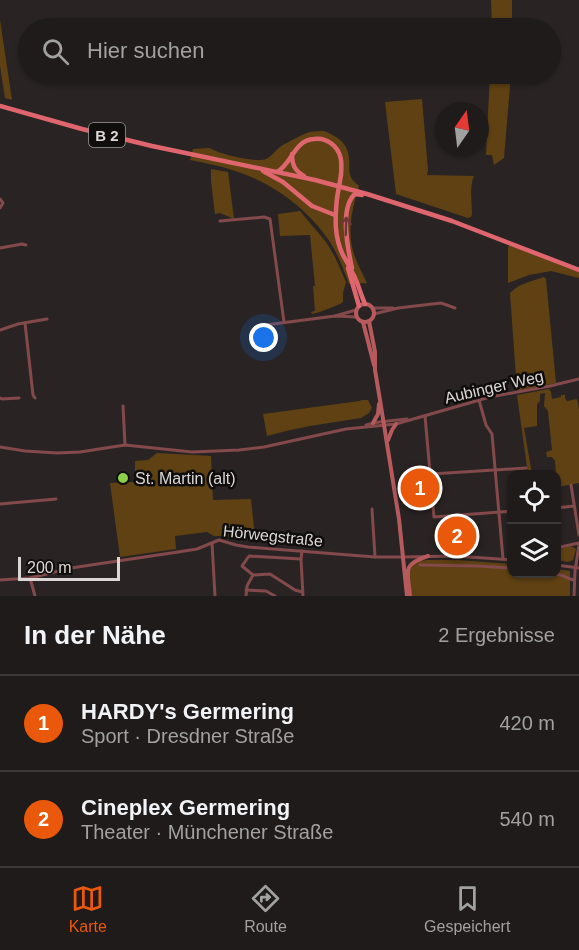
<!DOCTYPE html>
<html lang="de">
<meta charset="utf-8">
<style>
body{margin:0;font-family:Arial,sans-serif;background:#272423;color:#f1f3f6}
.controls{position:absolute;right:18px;bottom:18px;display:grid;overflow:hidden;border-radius:12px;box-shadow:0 2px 4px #0004}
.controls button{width:54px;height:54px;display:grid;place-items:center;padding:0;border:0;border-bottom:2px solid #3c3939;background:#1f1b1a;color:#f1f3f6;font:30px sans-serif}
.compass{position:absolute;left:435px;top:102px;width:54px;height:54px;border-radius:50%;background:#1f1b1a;box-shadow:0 2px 4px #0004;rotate:14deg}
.scale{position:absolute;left:18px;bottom:15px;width:102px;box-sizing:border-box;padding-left:6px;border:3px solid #dbd7d6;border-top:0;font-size:16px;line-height:21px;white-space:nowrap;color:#dbd7d6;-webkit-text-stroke:4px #100e0d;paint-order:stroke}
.you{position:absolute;left:264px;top:338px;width:21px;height:21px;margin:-15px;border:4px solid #fff;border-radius:50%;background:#1a73e8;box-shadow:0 0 0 9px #1a73e833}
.badge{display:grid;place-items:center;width:39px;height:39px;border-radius:50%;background:#ea580c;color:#fff;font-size:20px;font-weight:700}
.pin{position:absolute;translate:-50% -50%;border:3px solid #fff;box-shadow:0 2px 6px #0006}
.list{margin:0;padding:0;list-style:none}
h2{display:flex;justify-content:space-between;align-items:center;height:78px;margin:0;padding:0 24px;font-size:26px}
h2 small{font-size:20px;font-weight:400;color:#a1a1a2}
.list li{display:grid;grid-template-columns:39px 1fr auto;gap:18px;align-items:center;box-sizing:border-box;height:96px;padding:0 24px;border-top:2px solid #3c3939}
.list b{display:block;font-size:22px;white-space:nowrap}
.list p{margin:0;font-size:20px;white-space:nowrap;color:#a1a1a2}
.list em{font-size:20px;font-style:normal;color:#a1a1a2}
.icon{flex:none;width:33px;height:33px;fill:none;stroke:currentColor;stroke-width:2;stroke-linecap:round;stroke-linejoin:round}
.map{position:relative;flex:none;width:579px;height:596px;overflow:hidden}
.search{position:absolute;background:#1f1b1a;box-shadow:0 2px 4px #0004;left:18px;right:18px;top:18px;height:66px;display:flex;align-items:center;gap:15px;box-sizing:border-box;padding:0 21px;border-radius:33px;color:#a1a1a2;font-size:22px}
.sheet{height:270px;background:#1f1b1a}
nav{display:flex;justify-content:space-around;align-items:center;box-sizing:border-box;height:84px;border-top:2px solid #3c3939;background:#1f1b1a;font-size:16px;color:#a1a1a2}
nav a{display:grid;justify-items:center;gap:3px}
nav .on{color:#ea580c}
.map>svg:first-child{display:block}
.green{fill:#5f4113}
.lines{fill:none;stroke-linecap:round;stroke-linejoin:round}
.minor{stroke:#83494b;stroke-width:3}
.tertiary{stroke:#83494b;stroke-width:3}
.secondary{stroke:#b75a5e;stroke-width:4}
.primary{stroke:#df666e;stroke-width:4.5}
.primary-bridge{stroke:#df666e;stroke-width:4.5}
.oneway{stroke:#6d3639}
.poi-dot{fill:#8cce46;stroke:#100e0d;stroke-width:2}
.labels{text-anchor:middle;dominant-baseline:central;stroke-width:5;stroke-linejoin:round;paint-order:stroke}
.shield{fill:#100e0d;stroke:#9e9b9a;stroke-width:1.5}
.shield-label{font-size:15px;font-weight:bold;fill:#dbd7d6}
.street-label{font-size:16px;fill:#dbd7d6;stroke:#100e0d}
.poi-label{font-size:16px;fill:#dbd7d6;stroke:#100e0d;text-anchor:start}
</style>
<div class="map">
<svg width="579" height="596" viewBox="0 0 579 596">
<rect width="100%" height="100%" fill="#292423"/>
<!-- green -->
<g class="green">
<polygon points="491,0 512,0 512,28 492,28"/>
<polygon points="0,20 12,100 5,98 0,66"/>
<polygon points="490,74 511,74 504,158 494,165 492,155 486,155"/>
<path d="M422,99l6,71 -1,5 47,1c-5,11 -2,26 -2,38l-1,3 -3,1 -72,-24 -11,-92z"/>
<path d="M324,131c13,5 25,13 25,28 1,6 -1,14 3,20 1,2 5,5 7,7 -7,24 -13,46 -4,71 3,9 8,17 12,26l-18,1c-5,-14 -11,-29 -19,-42 -22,-33 -57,-59 -95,-71 -14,-5 -30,-8 -45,-11l3,-11 17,-1c8,6 47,15 56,11 5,-2 9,-8 14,-12 2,-2 27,-15 30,-15 4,-1 10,-1 14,-1z"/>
<polygon points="211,169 228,172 234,219 220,213 215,214 211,181"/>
<path d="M300,211l26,31 9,15 11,25 -3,11v8l-1,2c-10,4 -20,9 -30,11l-1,-2 4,-1 -2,-25h2l-5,-51 -30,1 -2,-22z"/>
<polygon points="509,245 579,272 579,278 551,271 529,275 508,283 508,248"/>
<path d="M544,277l2,2 10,104 -39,8 -7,-98c8,-9 22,-12 34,-16z"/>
<polygon points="549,389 551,392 552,399 561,397 561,395 565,395 565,398 567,401 577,399 579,409 579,483 557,487 555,461 552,457 547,457 546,452 552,450 548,411 544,406 545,393 540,394 540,401 537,404 537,426 524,428 532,474 528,474 517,395"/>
<polygon points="361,400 368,400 372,408 369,413 361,418 310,426 286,431 267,436 263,414 360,401"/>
<polygon points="157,453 211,456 213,500 251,499 255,537 248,538 247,541 226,536 214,536 207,532 175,536 176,549 120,557 110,483 135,482 135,461 148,460"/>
<polygon points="571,546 576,549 573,560 568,562 557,560 557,550"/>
<path d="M426,560h32l53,4 1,10h44l1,-5 13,2v25h-159c-1,-18 -8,-32 15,-36z"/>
</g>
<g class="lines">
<!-- minor -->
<g class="minor">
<polyline points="0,199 3,203 0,208"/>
<polyline points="220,221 264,217 270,219 284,322"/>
<polyline points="0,248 22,244 26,245"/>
<polyline points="373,308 393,308"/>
<polyline points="374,314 398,308 441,303 455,308"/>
<polyline points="335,316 356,310"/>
<polyline points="25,323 33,395 35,398"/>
<polyline points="258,326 335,316 357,317"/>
<polyline points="0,330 18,324 47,319"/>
<polyline points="0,398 2,399 19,398"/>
<polyline points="479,400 486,425 492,434 503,559"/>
<polyline points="123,406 125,445"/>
<polyline points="425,416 434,517 512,511"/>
<polyline points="431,474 526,468"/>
<polyline points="571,485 579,535"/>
<polyline points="0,504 56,499"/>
<polyline points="556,508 574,506"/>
<polyline points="372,509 375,557"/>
<polyline points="212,543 215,596"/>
<polyline points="556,548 579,543"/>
<polyline points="302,551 301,559 303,596"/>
<polyline points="420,565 478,566 512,568"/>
<path d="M555,574c8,0 12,5 19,6"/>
<polyline points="253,575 270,574 295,590 302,592"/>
<polyline points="30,578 35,596"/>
<polyline points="0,580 30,578 71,568 178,552 197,549 219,540 236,545 248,547 375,557 404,557"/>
<polyline points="246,590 266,591 275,596"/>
<polyline points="246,596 247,586 253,575 242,566 249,556 301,559"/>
<polyline points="574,596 575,571 579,545"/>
</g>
<!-- tertiary -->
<g class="tertiary">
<polyline points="366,425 379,422 407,419"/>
<polyline points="0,447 25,451 57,453 80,452 125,445 192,452 239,450 264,447 346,429 396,424 490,397 550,386 579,379"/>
<polyline points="404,557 454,556 512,560"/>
<polyline points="556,565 579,568"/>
</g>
<!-- secondary -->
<g class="secondary">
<circle cx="365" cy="313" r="9"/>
<polyline points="369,321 375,352 375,370 380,400 399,519 407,596"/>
<polyline points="363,322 374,365"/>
<polyline points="373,423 378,414 379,404"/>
<polyline points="388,440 392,430 396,424"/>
<path d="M410,596c-2,-25 -9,-31 18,-40"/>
</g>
<!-- primary -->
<g class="primary">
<polyline points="0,106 82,129 152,146 315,180 367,194 452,221 579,270"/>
<path d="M292,154c0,11 3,17 12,22"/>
<polyline points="263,171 283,182 312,206 335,215"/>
<path d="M277,172c15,-8 17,-32 37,-33 6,-1 13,1 18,5 10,8 10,19 9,31"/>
<path d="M337,198c-2,20 -3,39 6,57 3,6 7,11 9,17 6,10 8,21 13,32"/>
<polyline points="348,268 359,306"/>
<path d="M352,268c-4,-18 -13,-60 3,-74l7,1"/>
</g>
<!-- primary-bridge -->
<polyline class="primary-bridge" points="337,198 341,175"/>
</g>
<!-- one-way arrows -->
<defs><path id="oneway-shaft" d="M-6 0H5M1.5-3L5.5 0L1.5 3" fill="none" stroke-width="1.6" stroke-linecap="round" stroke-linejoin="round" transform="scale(1.5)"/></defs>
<use class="oneway" href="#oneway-shaft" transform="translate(346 226) rotate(-88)"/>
<!-- markers -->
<circle class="poi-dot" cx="123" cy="478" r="6"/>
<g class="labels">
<!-- shield labels -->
<rect class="shield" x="89" y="123" width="36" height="24" rx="4.5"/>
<g class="shield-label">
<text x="107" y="135">B 2</text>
</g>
<!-- street labels -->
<g class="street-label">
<text transform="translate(494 387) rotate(-13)">Aubinger Weg</text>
<text transform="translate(273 536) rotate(6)">Hörwegstraße</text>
</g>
<!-- poi labels -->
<g class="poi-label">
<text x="135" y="478">St. Martin (alt)</text>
</g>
</g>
</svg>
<div class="controls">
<button><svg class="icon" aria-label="locate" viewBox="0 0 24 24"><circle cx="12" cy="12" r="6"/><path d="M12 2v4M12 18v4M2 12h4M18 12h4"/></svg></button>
<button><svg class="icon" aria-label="layers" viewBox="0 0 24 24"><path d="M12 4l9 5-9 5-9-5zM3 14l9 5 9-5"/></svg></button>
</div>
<svg class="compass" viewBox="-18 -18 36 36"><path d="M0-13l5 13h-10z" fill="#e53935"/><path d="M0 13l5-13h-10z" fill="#a1a1a2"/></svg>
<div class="scale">200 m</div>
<div class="you"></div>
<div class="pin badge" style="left:420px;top:488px">1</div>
<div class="pin badge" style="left:457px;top:536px">2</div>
<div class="search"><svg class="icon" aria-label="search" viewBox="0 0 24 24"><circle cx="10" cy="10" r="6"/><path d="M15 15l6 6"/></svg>Hier suchen</div>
</div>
<section class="sheet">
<h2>In der Nähe<small>2 Ergebnisse</small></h2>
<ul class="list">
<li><span class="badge">1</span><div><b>HARDY's Germering</b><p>Sport · Dresdner Straße</p></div><em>420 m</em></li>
<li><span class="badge">2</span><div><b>Cineplex Germering</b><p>Theater · Münchener Straße</p></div><em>540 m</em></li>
</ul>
</section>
<nav>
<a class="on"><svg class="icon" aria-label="map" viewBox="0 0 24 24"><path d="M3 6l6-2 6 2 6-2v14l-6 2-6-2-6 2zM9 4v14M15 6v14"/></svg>Karte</a>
<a><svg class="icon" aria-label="directions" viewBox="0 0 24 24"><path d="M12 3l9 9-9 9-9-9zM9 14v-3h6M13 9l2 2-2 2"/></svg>Route</a>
<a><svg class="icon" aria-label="saved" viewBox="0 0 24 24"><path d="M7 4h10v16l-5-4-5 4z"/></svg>Gespeichert</a>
</nav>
